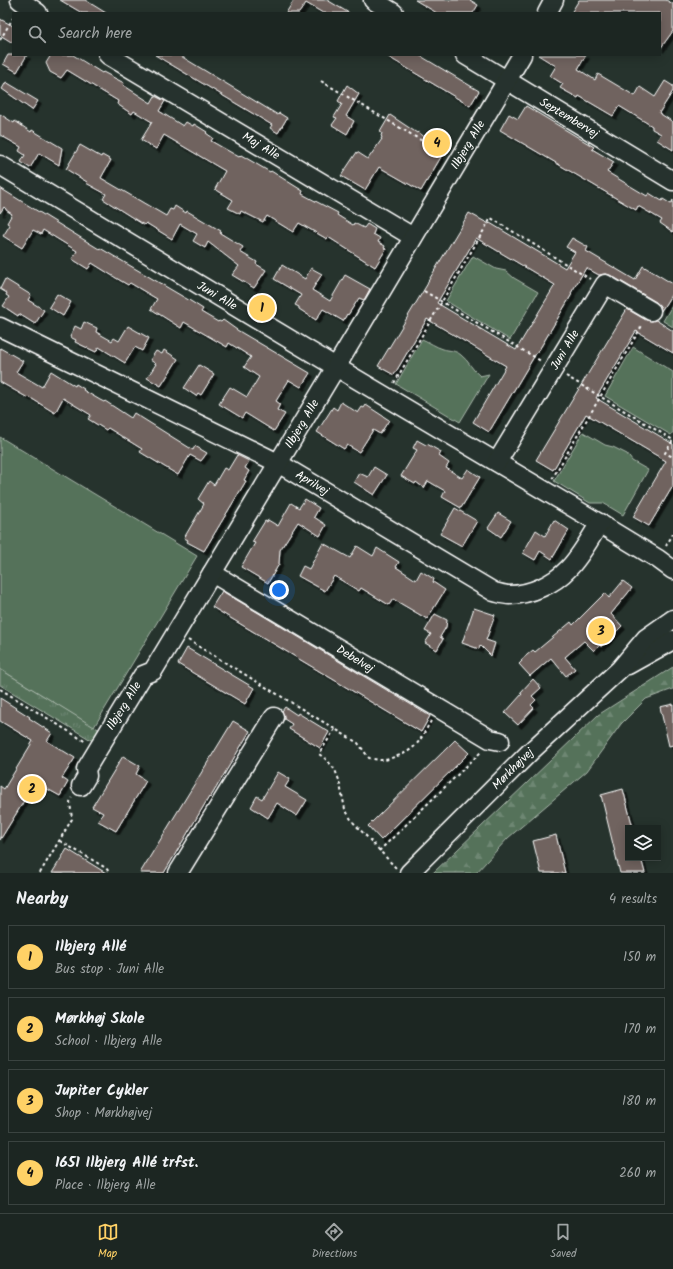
<!DOCTYPE html>
<meta charset="utf-8">
<style>
body{margin:0;font-family:Kalam,sans-serif;background:#252e2a;color:#f1f3f6}
.controls{position:absolute;right:12px;bottom:12px;display:grid;overflow:hidden;border-radius:0px;box-shadow:0 2px 10px #0003}
.controls button{width:36px;height:36px;display:grid;place-items:center;padding:0;border:0;border-bottom:1px solid #3a4340;background:#1c2622;color:#f1f3f6;font:20px sans-serif}
.you{position:absolute;left:279px;top:590px;width:14px;height:14px;margin:-10px;border:3px solid #fff;border-radius:50%;background:#1a73e8;box-shadow:0 0 0 6px #1a73e833}
.badge{display:grid;place-items:center;width:26px;height:26px;border-radius:50%;background:#ffd166;color:#111;font-size:13px;font-weight:700}
.pin{position:absolute;translate:-50% -50%;border:2px solid #fff;box-shadow:0 1px 4px #0006}
.list{margin:0;padding:0;list-style:none}
h2{display:flex;justify-content:space-between;align-items:center;height:52px;margin:0;padding:0 16px;font-size:17px}
h2 small{font-size:13px;font-weight:400;color:#a0a5a5}
.list li{display:grid;grid-template-columns:26px 1fr auto;gap:12px;align-items:center;box-sizing:border-box;height:64px;margin:0 8px 8px;padding:0 8px;border:1px solid #3a4340;border-radius:0px}
.list b{display:block;font-size:15px;white-space:nowrap}
.list p{margin:0;font-size:13px;white-space:nowrap;color:#a0a5a5}
.list em{font-size:13px;font-style:normal;color:#a0a5a5}
.icon{flex:none;width:22px;height:22px;fill:none;stroke:currentColor;stroke-width:2;stroke-linecap:round;stroke-linejoin:round}
.map{position:relative;flex:none;width:673px;height:873px;overflow:hidden}
.search{position:absolute;background:#1c2622;box-shadow:0 2px 10px #0003;left:12px;right:12px;top:12px;height:44px;display:flex;align-items:center;gap:10px;box-sizing:border-box;padding:0 14px;border-radius:0px;color:#a0a5a5;font-size:15px}
.sheet{height:340px;background:#1c2622}
nav{display:flex;justify-content:space-around;align-items:center;box-sizing:border-box;height:56px;border-top:1px solid #3a4340;background:#1c2622;font-size:11px;color:#a0a5a5}
nav a{display:grid;justify-items:center;gap:2px}
nav .on{color:#ffd166}
.map>svg:first-child{display:block}
.grass{fill:url(#grass-tufts);stroke:#aab8ac}
.forest{fill:url(#forest-firs);stroke:#aab8ac}
.park{fill:#55725a;stroke:#aab8ac}
.building{fill:#70635e;stroke:#fff;fill-rule:evenodd;filter:url(#shadow)}
.lines{fill:none;stroke-linecap:round;stroke-linejoin:round}
.minor-casing{stroke:#fff;stroke-width:21}
.path{stroke:#fff;stroke-width:2;stroke-dasharray:3 3;stroke-linecap:butt}
.minor{stroke:#26332d;stroke-width:18}
.labels{text-anchor:middle;dominant-baseline:central;stroke-width:3;stroke-linejoin:round;paint-order:stroke}
.street-label{font-size:12px;fill:#fff;stroke:#26332d}
</style>
<div class="map">
<svg width="673" height="873" viewBox="0 0 673 873">
<defs>
<pattern id="grass-tufts" width="24" height="20" patternUnits="userSpaceOnUse"><rect width="24" height="20" fill="#55725a"/><path d="M3 7l-1-3M5 7V3M7 7l1-3M15 17l-1-3M17 17v-4M19 17l1-3" fill="none" stroke="#6e8773"/></pattern>
<pattern id="forest-firs" width="22" height="20" patternUnits="userSpaceOnUse"><rect width="22" height="20" fill="#55725a"/><path d="M5 1l3.5 6h-7zM16 11l3.5 6h-7z" fill="#6e8773"/></pattern>
<filter id="shadow"><feDropShadow dx="3.5" dy="3.5" stdDeviation="0" flood-color="#0009"/></filter>
</defs>
<rect width="100%" height="100%" fill="#26332d"/>
<filter id="ink" filterUnits="userSpaceOnUse"><feTurbulence type="fractalNoise" baseFrequency=".025" numOctaves="2"/><feDisplacementMap in="SourceGraphic" scale="8" xChannelSelector="R" yChannelSelector="G"/><feConvolveMatrix kernelMatrix="1 2 1 2 8 2 1 2 1" color-interpolation-filters="sRGB"/></filter>
<g filter="url(#ink)">
<!-- grass -->
<polygon class="grass" points="0,669 103,732 96,743 0,685"/>
<!-- forest -->
<g class="forest">
<polygon points="673,304 673,327 663,321"/>
<polygon points="673,667 673,689 646,699 621,724 587,771 508,838 476,873 433,873 598,715"/>
</g>
<!-- park -->
<g class="park">
<polygon points="473,256 496,269 506,271 514,278 538,292 510,340 446,301"/>
<path d="M422,339c7,3 14,8 21,10 7,2 12,1 18,6 8,6 11,15 19,21l9,-2 -29,48 -64,-38z"/>
<polygon points="633,347 673,372 673,432 671,435 605,396"/>
<polygon points="583,432 605,445 613,447 627,454 632,461 648,470 623,515 603,503 590,503 554,481"/>
<polygon points="0,437 197,556 94,727 0,669"/>
</g>
<!-- building -->
<g class="building">
<polygon points="60,0 85,0 106,13 82,13"/>
<polygon points="294,0 327,0 349,13 323,13 306,3 299,13 286,13"/>
<polygon points="415,0 470,0 478,5 473,13 437,13"/>
<polygon points="579,0 666,0 673,4 673,31 660,49 660,13 571,13"/>
<polygon points="0,19 13,26 13,43 0,35"/>
<polygon points="8,55 27,55 17,72 3,64"/>
<polygon points="51,55 73,55 102,73 103,72 124,83 123,85 151,103 155,96 165,101 159,111 183,126 186,122 193,126 194,124 207,132 206,133 213,138 211,141 239,157 241,155 270,172 271,171 303,191 302,194 338,213 337,215 353,225 354,223 364,228 367,224 375,229 373,234 380,238 378,242 385,246 384,248 386,249 375,267 328,237 327,239 299,223 293,232 267,216 263,222 241,211 240,214 228,208 233,200 215,189 225,171 164,135 156,149 141,140 152,122 134,111 132,114 117,104 118,101 67,70 61,78 50,72 46,63"/>
<polygon points="155,55 179,55 278,115 279,113 287,118 278,133 270,128 272,125"/>
<polygon points="385,55 419,55 479,91 470,106"/>
<polygon points="538,55 586,55 578,69 595,80 598,74 635,96 640,87 655,97 665,81 673,86 673,91 659,113 673,122 673,150 657,140 661,134 652,129 652,126 619,106 613,116 579,96 578,98 560,88 563,84 550,76 556,66"/>
<polygon points="6,82 38,101 32,110 2,89"/>
<polygon points="347,85 359,94 346,116 354,121 347,134 332,125 337,118 334,117 342,104 338,101"/>
<polygon points="526,106 594,147 592,149 614,162 607,172 647,196 649,193 662,201 663,199 671,204 673,200 673,232 660,223 662,220 638,206 636,210 500,130 509,114 518,119"/>
<polygon points="0,114 14,123 15,121 31,132 32,130 62,148 59,165 39,153 30,168 21,162 25,155 19,151 21,147 0,135"/>
<polygon points="390,115 417,133 418,132 430,141 432,137 446,145 439,156 441,157 421,191 379,167 365,190 341,176 357,152 368,159 382,139 381,139 382,137 381,136 382,133 380,132"/>
<polygon points="80,145 101,157 102,155 111,160 101,178 166,216 170,209 173,210 175,206 186,213 187,211 221,231 220,233 243,247 240,252 257,262 256,264 266,270 254,288 232,275 239,266 208,242 205,248 193,241 197,234 180,224 172,239 146,223 144,225 103,199 106,194 86,183 87,182 66,169"/>
<polygon points="0,188 99,249 100,248 192,302 203,309 201,312 218,322 219,321 221,322 223,320 237,330 310,373 301,387 289,380 276,401 280,404 277,410 285,414 274,431 245,413 242,418 219,404 230,387 247,397 259,377 244,367 251,357 229,343 227,347 184,322 181,328 151,309 157,299 130,283 128,285 116,278 92,263 88,269 72,259 77,251 43,230 41,234 33,230 22,248 3,236 10,225 7,223 12,214 6,210 6,209 4,207 0,213"/>
<path d="M469,213l20,11 1,-1 75,45 10,-16 -9,-5 6,-9 16,9 -2,4 49,29 8,-14 30,18v8l-12,19 -1,-5 -4,-4 -46,-27 -5,-1 -6,1 -13,-7 -15,25 1,1 -33,56h-1l-49,82 -16,-10 33,-56 -79,-47 -33,56 -16,-9 50,-83h-1zM476,238l79,47 -39,65 -79,-47z"/>
<polygon points="282,265 305,279 311,268 322,274 312,290 330,301 345,275 370,289 364,300 359,298 348,315 347,314 343,321 323,309 316,320 299,309 299,307 295,305 301,295 274,279"/>
<polygon points="5,279 31,295 28,300 44,310 35,324 19,314 18,316 3,306 9,297 6,295 7,293 0,289"/>
<polygon points="57,294 71,302 63,316 49,307"/>
<polygon points="627,309 646,320 651,321 656,320 673,331 673,353 636,331 596,398 673,444 673,486 649,526 633,517 666,461 586,414 553,470 536,460"/>
<polygon points="84,322 97,328 96,332 112,341 114,338 119,341 128,326 149,338 142,351 135,347 125,363 99,347 96,352 75,342 76,340 70,337 75,326 81,329"/>
<polygon points="0,348 23,361 16,372 42,387 51,371 75,386 76,384 84,389 83,390 100,400 104,402 105,401 131,418 134,413 193,450 195,446 207,453 201,461 190,455 178,475 140,452 142,449 108,428 106,430 88,419 91,415 63,398 55,413 29,397 28,398 0,382"/>
<polygon points="164,350 178,359 161,386 147,378 156,364 150,360 156,351 162,354"/>
<polygon points="199,365 214,374 201,395 198,393 196,396 184,388"/>
<polygon points="341,402 358,413 362,407 364,408 366,405 389,420 380,434 373,430 359,452 347,445 344,449 317,432 333,407 337,410"/>
<polygon points="417,440 426,445 427,444 441,452 439,456 449,463 446,468 462,478 468,469 480,477 461,508 442,497 445,491 428,481 424,488 416,482 415,484 401,476 417,450 413,448"/>
<polygon points="237,455 249,461 245,468 249,471 244,480 246,481 204,551 187,542 188,540 184,538 204,504 198,499 209,481 214,485 224,468 228,470"/>
<polygon points="374,467 387,475 374,495 354,482 359,473 368,477"/>
<polygon points="305,499 319,508 314,517 326,525 320,536 298,522 280,550 279,564 268,583 241,567 255,543 252,542 265,521 267,522 268,520 278,526 291,503 299,508"/>
<polygon points="455,508 477,521 462,546 440,534"/>
<polygon points="498,513 511,521 501,537 488,528"/>
<polygon points="554,520 569,530 552,559 540,551 535,560 523,553 536,530 545,536"/>
<polygon points="323,543 350,558 357,546 373,556 377,548 399,562 396,567 416,580 421,571 434,579 433,582 445,590 427,619 393,599 389,605 361,588 359,591 334,576 325,591 298,576 303,566 309,569"/>
<polygon points="623,581 632,588 611,614 622,626 601,647 600,645 594,651 584,641 565,657 575,669 566,676 551,658 530,676 519,664 522,661 521,660 533,650 535,652 571,622 573,625 605,593 609,598"/>
<polygon points="222,591 430,716 421,732 212,607"/>
<polygon points="474,608 495,615 486,640 495,643 491,656 480,645 479,649 462,643"/>
<polygon points="435,614 447,620 446,627 440,637 443,639 437,650 425,643 431,634 425,631"/>
<polygon points="187,648 254,688 245,704 178,664"/>
<polygon points="533,679 541,688 532,696 536,700 531,705 534,708 518,725 505,713 522,694 520,693"/>
<polygon points="0,698 30,717 29,718 52,733 47,741 75,758 62,778 68,782 60,796 31,780 20,798 24,801 0,840 0,786 4,789 33,741 0,721"/>
<polygon points="673,704 673,745 669,746 660,707"/>
<polygon points="285,707 297,715 298,713 329,732 320,748 289,729 292,724 284,719 284,717 282,711"/>
<polygon points="233,721 250,731 210,798 209,797 164,873 140,873"/>
<polygon points="455,740 469,753 381,840 368,826"/>
<polygon points="123,756 140,766 136,774 146,781 116,831 98,821 103,813 92,807"/>
<polygon points="278,772 290,779 285,787 307,800 297,816 277,803 268,818 251,807 257,796 262,799"/>
<polygon points="623,789 633,828 628,828 628,858 641,858 645,873 620,873 601,795"/>
<polygon points="556,835 565,873 541,873 533,841"/>
<polygon points="67,849 106,873 52,873"/>
</g>
<g class="lines">
<!-- minor casing -->
<g class="minor-casing">
<g id="minor">
<polyline points="20,0 38,13"/>
<polyline points="373,0 394,13"/>
<polyline points="547,13 554,0"/>
<polyline points="108,55 413,237"/>
<polyline points="465,55 673,181"/>
<polyline points="0,165 336,367 589,517 658,559 673,570"/>
<path d="M0,327l278,136 216,129c5,1 10,3 15,3 21,0 45,-11 59,-26 13,-13 22,-31 32,-46"/>
<polyline points="497,462 605,284 651,311"/>
<polyline points="212,573 490,739 500,741"/>
<polyline points="628,665 673,640"/>
<polyline points="81,786 87,776 86,769 143,675 153,671 336,367 522,55"/>
<polyline points="178,873 274,717"/>
<polyline points="409,873 530,752 620,669 646,638 673,619"/>
</g>
</g>
<!-- path -->
<g class="path">
<polyline points="0,40 13,18"/>
<polyline points="321,81 446,155"/>
<polyline points="424,291 541,361"/>
<polyline points="566,376 673,440 665,453 673,457"/>
<polyline points="394,383 491,218 590,279"/>
<polyline points="552,479 643,324"/>
<polyline points="666,546 673,534"/>
<path d="M188,640l170,103 11,15c14,3 15,3 28,-2 20,-6 24,-18 34,-35"/>
<polyline points="0,689 86,742"/>
<polyline points="335,729 319,754 327,760 335,770 339,780 345,809 352,821 396,868"/>
<polyline points="60,841 106,868 110,873"/>
<polyline points="379,851 482,751"/>
<polyline points="40,873 72,819 70,802 72,798"/>
</g>
<!-- minor -->
<use href="#minor" class="minor"/>
</g>
</g>
<g class="labels">
<!-- street labels -->
<g class="street-label">
<text transform="translate(569 118) rotate(31)">Septembervej</text>
<text transform="translate(468 145) rotate(-59)">Ilbjerg Alle</text>
<text transform="translate(261 146) rotate(31)">Maj Alle</text>
<text transform="translate(217 296) rotate(31)">Juni Alle</text>
<text transform="translate(565 350) rotate(-59)">Juni Alle</text>
<text transform="translate(302 424) rotate(-59)">Ilbjerg Alle</text>
<text transform="translate(312 483) rotate(31)">Aprilvej</text>
<text transform="translate(355 659) rotate(31)">Debelvej</text>
<text transform="translate(124 706) rotate(-58)">Ilbjerg Alle</text>
<text transform="translate(513 769) rotate(-45)">Mørkhøjvej</text>
</g>
</g>
</svg>
<div class="controls">
<button><svg class="icon" aria-label="layers" viewBox="0 0 24 24"><path d="M12 4l9 5-9 5-9-5zM3 14l9 5 9-5"/></svg></button>
</div>
<div class="you"></div>
<div class="pin badge" style="left:262px;top:308px">1</div>
<div class="pin badge" style="left:32px;top:789px">2</div>
<div class="pin badge" style="left:601px;top:631px">3</div>
<div class="pin badge" style="left:437px;top:143px">4</div>
<div class="search"><svg class="icon" aria-label="search" viewBox="0 0 24 24"><circle cx="10" cy="10" r="6"/><path d="M15 15l6 6"/></svg>Search here</div>
</div>
<section class="sheet">
<h2>Nearby<small>4 results</small></h2>
<ul class="list">
<li><span class="badge">1</span><div><b>Ilbjerg Allé</b><p>Bus stop · Juni Alle</p></div><em>150 m</em></li>
<li><span class="badge">2</span><div><b>Mørkhøj Skole</b><p>School · Ilbjerg Alle</p></div><em>170 m</em></li>
<li><span class="badge">3</span><div><b>Jupiter Cykler</b><p>Shop · Mørkhøjvej</p></div><em>180 m</em></li>
<li><span class="badge">4</span><div><b>1651 Ilbjerg Allé trfst.</b><p>Place · Ilbjerg Alle</p></div><em>260 m</em></li>
</ul>
</section>
<nav>
<a class="on"><svg class="icon" aria-label="map" viewBox="0 0 24 24"><path d="M3 6l6-2 6 2 6-2v14l-6 2-6-2-6 2zM9 4v14M15 6v14"/></svg>Map</a>
<a><svg class="icon" aria-label="directions" viewBox="0 0 24 24"><path d="M12 3l9 9-9 9-9-9zM9 14v-3h6M13 9l2 2-2 2"/></svg>Directions</a>
<a><svg class="icon" aria-label="saved" viewBox="0 0 24 24"><path d="M7 4h10v16l-5-4-5 4z"/></svg>Saved</a>
</nav>
